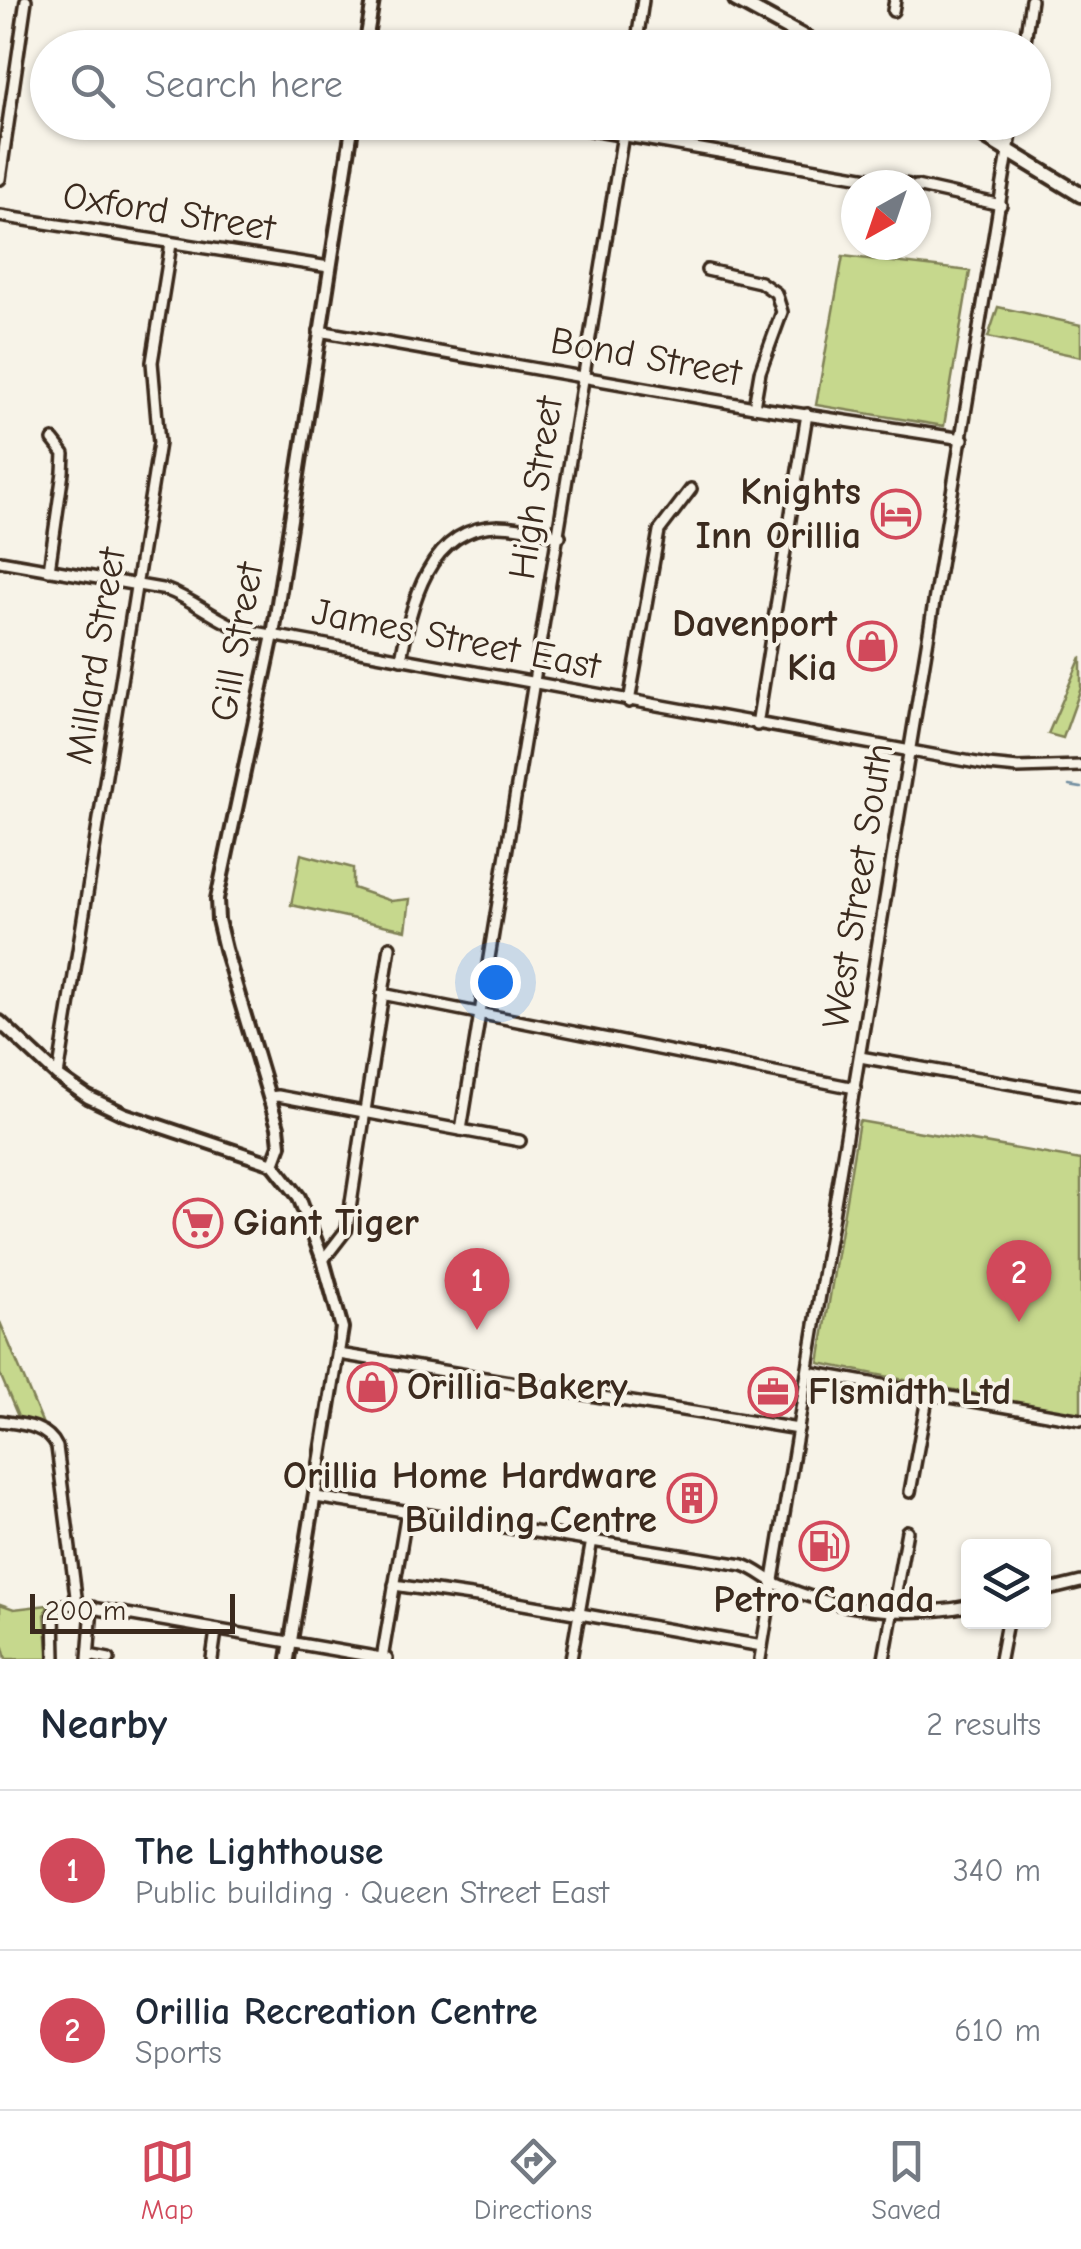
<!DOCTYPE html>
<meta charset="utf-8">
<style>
body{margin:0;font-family:"Comic Neue",sans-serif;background:#f6f6f7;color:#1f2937}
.controls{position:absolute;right:30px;bottom:30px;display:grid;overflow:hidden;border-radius:10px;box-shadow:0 2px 8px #0004}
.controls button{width:90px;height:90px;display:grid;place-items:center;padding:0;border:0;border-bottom:2px solid #e0e1e3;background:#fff;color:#1f2937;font:50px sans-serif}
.compass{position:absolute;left:841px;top:170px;width:90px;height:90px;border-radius:50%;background:#fff;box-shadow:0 2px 8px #0004;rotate:220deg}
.scale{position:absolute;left:30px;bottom:25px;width:205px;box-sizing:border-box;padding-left:10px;border:5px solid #3b2a1e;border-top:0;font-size:28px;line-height:35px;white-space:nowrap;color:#3b2a1e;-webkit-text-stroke:8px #f7f3e8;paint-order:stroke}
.you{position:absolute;left:495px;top:982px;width:35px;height:35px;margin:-25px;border:8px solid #fff;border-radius:50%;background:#1a73e8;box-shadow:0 0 0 15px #1a73e833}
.badge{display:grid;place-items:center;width:65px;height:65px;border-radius:50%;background:#d1495b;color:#fff;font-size:32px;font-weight:700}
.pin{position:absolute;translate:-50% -82px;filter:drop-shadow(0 2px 5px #0008)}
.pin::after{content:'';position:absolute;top:52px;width:35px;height:30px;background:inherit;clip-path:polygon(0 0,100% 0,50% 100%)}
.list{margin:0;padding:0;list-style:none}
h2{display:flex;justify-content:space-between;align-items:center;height:130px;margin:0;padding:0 40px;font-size:42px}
h2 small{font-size:32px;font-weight:400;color:#747a83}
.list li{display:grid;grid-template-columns:65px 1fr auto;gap:30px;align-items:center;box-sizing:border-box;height:160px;padding:0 40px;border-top:2px solid #e0e1e3}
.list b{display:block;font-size:38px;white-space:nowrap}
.list p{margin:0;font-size:32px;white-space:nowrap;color:#747a83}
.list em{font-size:32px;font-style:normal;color:#747a83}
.icon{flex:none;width:55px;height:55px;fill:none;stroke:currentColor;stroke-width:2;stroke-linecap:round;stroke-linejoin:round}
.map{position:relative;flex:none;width:1081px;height:1659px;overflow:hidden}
.search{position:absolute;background:#fff;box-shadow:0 2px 8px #0004;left:30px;right:30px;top:30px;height:110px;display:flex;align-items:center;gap:25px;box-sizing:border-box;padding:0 35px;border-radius:55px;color:#747a83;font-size:38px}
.sheet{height:450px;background:#fff}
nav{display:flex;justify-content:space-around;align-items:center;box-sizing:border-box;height:140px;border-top:2px solid #e0e1e3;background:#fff;font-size:28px;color:#747a83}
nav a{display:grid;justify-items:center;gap:5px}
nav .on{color:#d1495b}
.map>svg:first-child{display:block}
.green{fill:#c6d88d;stroke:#808156;stroke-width:2.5}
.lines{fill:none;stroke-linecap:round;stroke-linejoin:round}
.stream{stroke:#738fa1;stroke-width:2.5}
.minor-casing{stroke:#3b2a1e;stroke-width:16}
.major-casing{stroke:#3b2a1e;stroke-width:18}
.highway-casing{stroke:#3b2a1e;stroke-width:20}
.minor{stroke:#f7f3e8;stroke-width:9}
.major{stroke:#f7f3e8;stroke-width:10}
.highway{stroke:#f7f3e8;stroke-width:12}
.labels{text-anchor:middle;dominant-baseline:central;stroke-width:8;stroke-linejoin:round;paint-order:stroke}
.street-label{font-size:38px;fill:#3b2a1e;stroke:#f7f3e8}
.poi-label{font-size:38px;font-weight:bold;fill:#3b2a1e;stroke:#f7f3e8;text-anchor:end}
</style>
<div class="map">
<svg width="1081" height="1659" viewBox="0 0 1081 1659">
<rect width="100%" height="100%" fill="#f7f3e8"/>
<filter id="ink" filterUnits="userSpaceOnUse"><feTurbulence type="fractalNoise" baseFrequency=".01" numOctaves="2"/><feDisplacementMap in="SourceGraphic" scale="20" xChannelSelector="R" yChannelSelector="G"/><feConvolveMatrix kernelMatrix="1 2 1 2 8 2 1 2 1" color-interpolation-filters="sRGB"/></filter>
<g filter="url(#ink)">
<!-- green -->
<g class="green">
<polygon points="843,256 970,271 944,426 816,405"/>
<polygon points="998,307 1081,325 1081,357 988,337"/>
<polygon points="1081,657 1081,688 1063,738 1048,734"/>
<polygon points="301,854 353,868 353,888 391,901 410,899 406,930 291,905"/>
<polygon points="859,1121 1081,1160 1081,1415 819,1363"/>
<polygon points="0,1322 45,1429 19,1419 0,1374"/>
<polygon points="0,1604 14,1609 48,1605 45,1615 49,1659 6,1659 0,1636"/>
</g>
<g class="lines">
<!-- stream -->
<polyline class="stream" points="1069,786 1081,788"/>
<!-- minor casing -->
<g class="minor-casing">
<g id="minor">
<polyline points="893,11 895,0"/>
<polyline points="636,48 643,0"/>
<polyline points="1024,48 1031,0"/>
<polyline points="545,122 909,185"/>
<polyline points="0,179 26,0"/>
<polyline points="916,186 1001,205"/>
<polyline points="0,216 329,267"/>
<polyline points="707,270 760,282 776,293 782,312 760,372 754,407"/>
<polyline points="319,331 754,407 963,439"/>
<path d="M0,561l167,29c28,10 49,31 77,40l744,135 30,3 63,-2"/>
<polyline points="49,570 63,472 64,454 53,440"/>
<path d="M401,659c10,-54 27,-132 97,-133 21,0 42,6 62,10"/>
<polyline points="629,702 659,531 691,489"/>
<polyline points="757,725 807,414"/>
<polyline points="382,994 855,1088"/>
<polyline points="860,1057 1081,1096"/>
<polyline points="58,1076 159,443 152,362 171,244"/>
<polyline points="270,1097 278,1096 520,1141"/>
<polyline points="461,1130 625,122"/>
<polyline points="323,1260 347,1229 390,947"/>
<polyline points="339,1354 798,1429"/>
<polyline points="808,1372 1081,1420"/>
<path d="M0,1421c21,3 47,4 57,26l20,157"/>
<polyline points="910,1492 928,1393"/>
<path d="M316,1497l427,68c13,4 22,13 34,19 57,26 131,34 191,22"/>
<polyline points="394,1585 512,1602 762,1646"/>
<polyline points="1044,1591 1081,1582"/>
<polyline points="89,1655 109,1659"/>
<polyline points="55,1659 54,1613 60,1606 69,1604 387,1659"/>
<polyline points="88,1659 92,1607"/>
<polyline points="212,1659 216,1631"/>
<polyline points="382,1659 407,1511"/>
<polyline points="571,1659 592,1540"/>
<polyline points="760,1659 1013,122"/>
<polyline points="884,1659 907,1531"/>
<polyline points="1000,1659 1007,1622"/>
</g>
</g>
<!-- major casing -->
<g class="major-casing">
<g id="major">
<polyline points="365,48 373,0"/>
<polyline points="0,1022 58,1076 88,1097 124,1114 273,1164 299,1197 323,1260 342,1328 288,1659"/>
<polyline points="273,1164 280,1145 278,1127 225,949 218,920 217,899 273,635 353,122"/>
</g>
</g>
<!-- highway casing -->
<g class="highway-casing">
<g id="highway">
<polyline points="736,0 824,48"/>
<polyline points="961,122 1081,195"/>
</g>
</g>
<!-- minor -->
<use href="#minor" class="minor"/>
<!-- major -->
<use href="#major" class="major"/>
<!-- highway -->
<use href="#highway" class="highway"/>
</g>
</g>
<!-- icons -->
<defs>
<g id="hotel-ring" transform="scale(2.5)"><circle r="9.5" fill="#f7f3e8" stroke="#d1495b" stroke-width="1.5"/><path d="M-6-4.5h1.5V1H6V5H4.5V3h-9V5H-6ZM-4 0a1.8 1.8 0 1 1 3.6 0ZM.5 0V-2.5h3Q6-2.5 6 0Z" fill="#d1495b"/></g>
<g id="shop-ring" transform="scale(2.5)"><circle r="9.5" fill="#f7f3e8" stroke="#d1495b" stroke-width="1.5"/><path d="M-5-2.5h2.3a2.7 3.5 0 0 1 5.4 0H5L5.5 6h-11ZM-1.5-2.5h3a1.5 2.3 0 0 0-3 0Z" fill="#d1495b"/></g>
<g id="supermarket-ring" transform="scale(2.5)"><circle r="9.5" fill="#f7f3e8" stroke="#d1495b" stroke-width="1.5"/><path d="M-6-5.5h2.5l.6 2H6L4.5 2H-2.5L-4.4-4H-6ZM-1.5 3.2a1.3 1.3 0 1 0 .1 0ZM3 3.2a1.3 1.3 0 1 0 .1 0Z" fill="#d1495b"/></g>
<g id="office-ring" transform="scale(2.5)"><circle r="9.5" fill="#f7f3e8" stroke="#d1495b" stroke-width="1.5"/><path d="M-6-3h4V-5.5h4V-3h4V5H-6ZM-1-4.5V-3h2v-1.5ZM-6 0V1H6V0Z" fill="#d1495b"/></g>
<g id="building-ring" transform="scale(2.5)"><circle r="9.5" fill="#f7f3e8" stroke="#d1495b" stroke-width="1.5"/><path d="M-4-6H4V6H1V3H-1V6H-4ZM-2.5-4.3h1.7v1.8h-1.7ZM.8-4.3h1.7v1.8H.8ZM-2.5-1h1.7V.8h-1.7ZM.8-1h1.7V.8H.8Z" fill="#d1495b"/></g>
<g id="fuel-ring" transform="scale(2.5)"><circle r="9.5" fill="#f7f3e8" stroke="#d1495b" stroke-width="1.5"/><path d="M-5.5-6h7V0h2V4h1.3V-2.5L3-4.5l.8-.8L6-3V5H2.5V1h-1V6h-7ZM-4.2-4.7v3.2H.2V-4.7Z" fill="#d1495b"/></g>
</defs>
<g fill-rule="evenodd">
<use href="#hotel-ring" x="896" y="514"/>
<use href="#shop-ring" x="872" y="646"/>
<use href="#supermarket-ring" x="198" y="1223"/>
<use href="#shop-ring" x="372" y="1387"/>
<use href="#office-ring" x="773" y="1392"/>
<use href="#building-ring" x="692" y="1498"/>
<use href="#fuel-ring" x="824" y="1546"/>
</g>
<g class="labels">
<!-- street labels -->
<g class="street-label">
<text transform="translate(169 212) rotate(9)">Oxford Street</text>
<text transform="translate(646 357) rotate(10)">Bond Street</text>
<text transform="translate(536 488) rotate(-81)">High Street</text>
<text transform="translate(456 639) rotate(11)">James Street East</text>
<text transform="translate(237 642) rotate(-80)">Gill Street</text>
<text transform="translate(96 656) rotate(-81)">Millard Street</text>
<text transform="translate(858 886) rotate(-81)">West Street South</text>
</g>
<!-- poi labels -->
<g class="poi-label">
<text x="861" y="492">Knights<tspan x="861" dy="44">Inn Orillia</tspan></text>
<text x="837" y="624">Davenport<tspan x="837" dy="44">Kia</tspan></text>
<text x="233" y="1223" text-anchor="start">Giant Tiger</text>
<text x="407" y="1387" text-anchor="start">Orillia Bakery</text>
<text x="808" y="1392" text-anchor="start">Flsmidth Ltd</text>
<text x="657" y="1476">Orillia Home Hardware<tspan x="657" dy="44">Building Centre</tspan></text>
<text x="824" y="1600" text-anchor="middle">Petro Canada</text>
</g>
</g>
</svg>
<div class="controls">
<button><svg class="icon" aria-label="layers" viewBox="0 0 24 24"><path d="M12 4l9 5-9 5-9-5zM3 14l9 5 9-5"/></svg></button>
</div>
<svg class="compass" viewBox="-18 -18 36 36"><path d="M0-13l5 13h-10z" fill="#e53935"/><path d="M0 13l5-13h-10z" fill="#747a83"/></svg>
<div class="scale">200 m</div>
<div class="you"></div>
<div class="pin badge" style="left:477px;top:1330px">1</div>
<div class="pin badge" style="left:1019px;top:1322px">2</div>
<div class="search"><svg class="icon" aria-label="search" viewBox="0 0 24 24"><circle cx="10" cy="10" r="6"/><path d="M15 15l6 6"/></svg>Search here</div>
</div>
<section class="sheet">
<h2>Nearby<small>2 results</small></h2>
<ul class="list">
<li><span class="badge">1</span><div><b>The Lighthouse</b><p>Public building · Queen Street East</p></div><em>340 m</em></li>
<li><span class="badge">2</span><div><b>Orillia Recreation Centre</b><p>Sports</p></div><em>610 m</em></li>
</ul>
</section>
<nav>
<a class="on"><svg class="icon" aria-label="map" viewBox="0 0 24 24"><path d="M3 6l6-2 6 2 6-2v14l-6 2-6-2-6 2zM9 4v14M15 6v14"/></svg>Map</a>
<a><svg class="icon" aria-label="directions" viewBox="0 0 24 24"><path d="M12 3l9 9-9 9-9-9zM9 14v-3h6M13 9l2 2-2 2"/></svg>Directions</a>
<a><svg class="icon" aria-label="saved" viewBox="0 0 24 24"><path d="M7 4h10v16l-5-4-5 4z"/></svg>Saved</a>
</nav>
